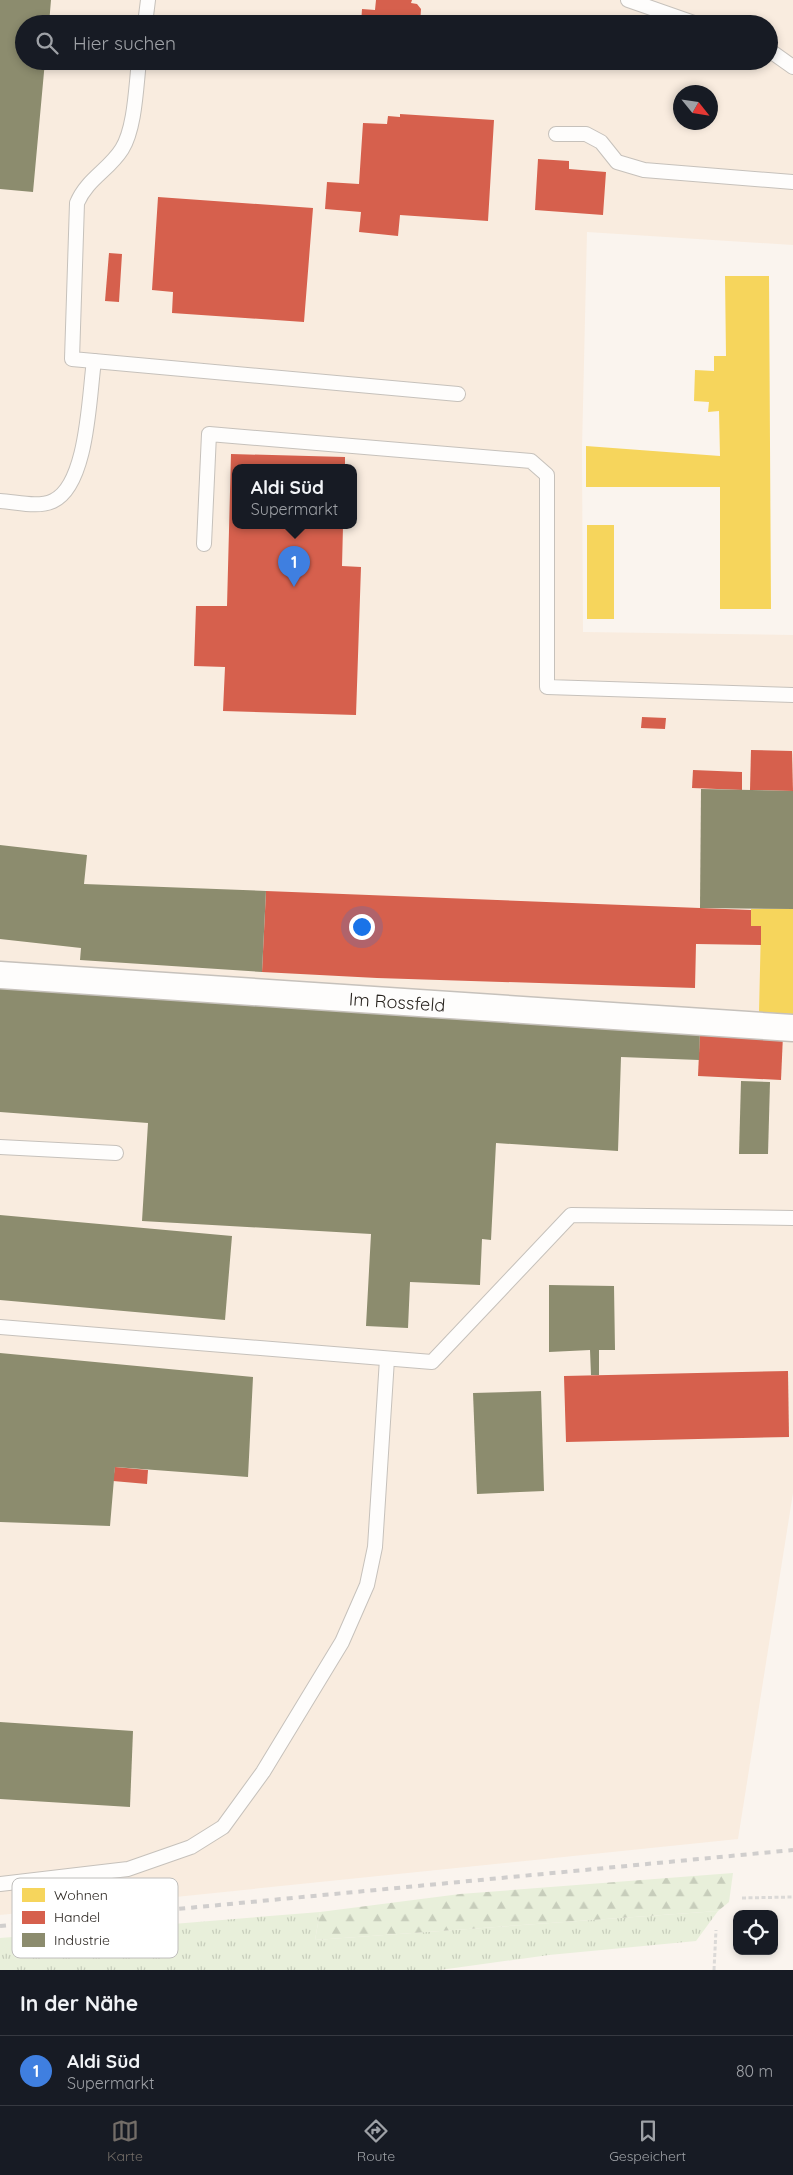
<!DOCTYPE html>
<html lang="de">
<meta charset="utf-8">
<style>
body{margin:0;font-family:Quicksand,sans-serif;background:#242831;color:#f1f3f6}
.controls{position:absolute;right:15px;bottom:15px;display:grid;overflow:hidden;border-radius:10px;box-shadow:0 2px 8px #0003}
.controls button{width:45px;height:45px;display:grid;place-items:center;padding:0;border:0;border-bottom:1px solid #363941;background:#171b24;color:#f1f3f6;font:25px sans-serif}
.compass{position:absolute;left:673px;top:85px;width:45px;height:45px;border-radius:50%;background:#171b24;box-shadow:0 2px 8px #0003;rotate:120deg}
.you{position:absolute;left:361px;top:926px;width:18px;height:18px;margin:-12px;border:4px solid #fff;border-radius:50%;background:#1a73e8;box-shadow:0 0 0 8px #1a73e833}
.badge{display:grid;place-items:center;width:32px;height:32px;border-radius:50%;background:#736d68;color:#fff;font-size:16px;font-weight:700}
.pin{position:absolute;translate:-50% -41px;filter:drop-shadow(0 1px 2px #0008)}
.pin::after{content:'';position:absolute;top:26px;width:18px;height:15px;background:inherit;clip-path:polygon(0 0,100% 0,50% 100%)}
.popup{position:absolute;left:232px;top:464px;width:125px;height:65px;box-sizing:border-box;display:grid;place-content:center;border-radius:10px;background:#171b24;filter:drop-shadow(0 1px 4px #0005);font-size:16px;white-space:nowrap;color:#9ea1a6}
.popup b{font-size:19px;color:#f1f3f6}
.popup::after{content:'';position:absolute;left:50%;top:100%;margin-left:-10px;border:10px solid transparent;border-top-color:#171b24}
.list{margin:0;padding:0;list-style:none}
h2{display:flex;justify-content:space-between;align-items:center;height:65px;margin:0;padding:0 20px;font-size:21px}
h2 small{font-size:16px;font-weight:400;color:#9ea1a6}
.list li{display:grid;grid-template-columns:32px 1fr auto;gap:15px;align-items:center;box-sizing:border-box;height:70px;padding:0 20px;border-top:1px solid #363941}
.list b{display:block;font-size:19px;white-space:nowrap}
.list p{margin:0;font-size:16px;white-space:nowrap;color:#9ea1a6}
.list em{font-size:16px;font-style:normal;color:#9ea1a6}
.icon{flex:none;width:28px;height:28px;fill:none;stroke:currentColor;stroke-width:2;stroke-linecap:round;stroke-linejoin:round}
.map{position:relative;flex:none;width:793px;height:1970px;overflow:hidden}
.search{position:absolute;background:#171b24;box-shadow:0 2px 8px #0003;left:15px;right:15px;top:15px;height:55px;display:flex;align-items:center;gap:12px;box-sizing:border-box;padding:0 18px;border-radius:28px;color:#9ea1a6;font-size:19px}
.sheet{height:135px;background:#171b24}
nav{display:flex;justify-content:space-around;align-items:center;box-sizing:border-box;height:70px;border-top:1px solid #363941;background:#171b24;font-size:14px;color:#9ea1a6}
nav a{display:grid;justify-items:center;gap:2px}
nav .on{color:#736d68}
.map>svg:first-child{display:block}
.built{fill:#f9ecdf;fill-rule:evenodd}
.grass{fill:url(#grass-tufts)}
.forest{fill:url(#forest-firs)}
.homes{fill:#f6d55c}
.shops{fill:#d6604d}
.industry{fill:#8c8c6e}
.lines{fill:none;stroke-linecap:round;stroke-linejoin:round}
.service-casing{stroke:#c6c1bb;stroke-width:16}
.minor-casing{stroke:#c6c1bb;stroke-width:29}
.path{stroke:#dbd9d7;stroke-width:3;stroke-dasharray:4 2.5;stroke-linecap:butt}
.service{stroke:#fefdfc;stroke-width:14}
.minor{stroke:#fefdfc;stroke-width:26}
.rail{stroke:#d0cecd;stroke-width:4;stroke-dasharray:6 6;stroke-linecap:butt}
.labels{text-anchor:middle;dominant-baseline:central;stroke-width:5;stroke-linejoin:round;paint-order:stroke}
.street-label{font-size:18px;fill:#2a2520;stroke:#fff}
.key{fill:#fff;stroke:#bfbebc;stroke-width:1}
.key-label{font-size:14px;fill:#2a2520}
</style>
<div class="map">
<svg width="793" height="1970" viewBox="0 0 793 1970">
<defs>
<pattern id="grass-tufts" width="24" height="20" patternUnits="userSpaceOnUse" patternTransform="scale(1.25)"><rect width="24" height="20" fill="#e8efda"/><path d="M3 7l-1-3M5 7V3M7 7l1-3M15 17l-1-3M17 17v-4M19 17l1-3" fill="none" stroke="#c7cdbb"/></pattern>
<pattern id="forest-firs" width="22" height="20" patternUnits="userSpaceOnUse" patternTransform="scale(1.25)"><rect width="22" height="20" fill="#e8efda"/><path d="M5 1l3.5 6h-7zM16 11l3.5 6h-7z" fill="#c7cdbb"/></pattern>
</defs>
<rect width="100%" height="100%" fill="#faf4ee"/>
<!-- built -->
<path class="built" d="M0,0h793v245l-206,-13 -5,217 1,183 210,3v858l-55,346 -738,76zM24,24h745v37h-745zM680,92h30v30h-30zM235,468h118v58h-118z"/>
<!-- grass -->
<polygon class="grass" points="718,1911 696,1941 549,1955 440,1970 0,1970 0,1938 320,1912 315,1940"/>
<!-- forest -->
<polygon class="forest" points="733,1873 729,1902 718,1911 315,1940 320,1912 460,1894"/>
<!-- homes -->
<g class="homes">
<polygon points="725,276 769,276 771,609 720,609 720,487 586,487 586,446 720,456 719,411 708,412 709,402 694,401 695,370 714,371 714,356 726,356"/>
<rect x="587" y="525" width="27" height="94"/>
<polygon points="751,909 793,909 793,1014 759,1012 761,926 751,926"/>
</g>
<!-- shops -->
<g class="shops">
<polygon points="376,0 412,0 411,3 417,4 421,9 420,24 361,24 362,9 375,10"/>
<polygon points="400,114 494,120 488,221 400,215 398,236 359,232 361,212 325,209 327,182 359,184 363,123 387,124 388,116 400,117"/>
<polygon points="538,159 569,161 569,169 606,172 603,215 535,210"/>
<polygon points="158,197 313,208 304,322 172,313 173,292 152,290"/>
<polygon points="109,253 122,254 119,302 105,301"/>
<polygon points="231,454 345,457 345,468 235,468 235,526 343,526 342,566 361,567 356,715 223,711 225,667 194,666 196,606 227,606"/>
<polygon points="642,717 666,718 665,729 641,728"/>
<polygon points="751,750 792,751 793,791 750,790"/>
<polygon points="693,770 742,772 742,790 692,788"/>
<polygon points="266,891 751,910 751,926 761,926 761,945 696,944 695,988 377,978 262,972"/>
<polygon points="700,1031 783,1035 781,1080 698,1076"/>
<polygon points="788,1371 789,1437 566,1442 564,1376"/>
<polygon points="115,1467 148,1470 147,1484 113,1481"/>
</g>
<!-- industry -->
<g class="industry">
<polygon points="0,0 51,0 49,24 24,24 24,61 45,61 33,192 0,189"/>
<polygon points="701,789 793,791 793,909 700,908"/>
<polygon points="0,845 87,855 84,884 266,891 262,972 80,960 81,948 0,939"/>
<polygon points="0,982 700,1031 699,1060 621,1057 618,1151 496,1143 491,1240 482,1239 480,1285 410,1282 408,1328 366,1326 371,1234 142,1221 148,1123 0,1112"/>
<polygon points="741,1081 770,1082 768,1154 739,1154"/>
<polygon points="0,1215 232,1236 225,1320 0,1300"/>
<polygon points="549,1285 614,1286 615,1350 599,1350 599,1375 591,1375 590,1350 549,1352"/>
<polygon points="0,1353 253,1377 248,1477 115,1467 110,1526 0,1522"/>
<polygon points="541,1391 544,1491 477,1494 473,1393"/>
<polygon points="0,1722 133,1731 130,1807 0,1799"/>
</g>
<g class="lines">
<!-- service casing -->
<g class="service-casing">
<g id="service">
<polyline points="628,0 697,24"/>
<polyline points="145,24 148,0"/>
<polyline points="769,50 793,67"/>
<path d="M139,61c-3,26 -4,67 -17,88 -13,21 -35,30 -45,54l-5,156 386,35"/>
<polyline points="556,134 586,134 601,142 617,162 644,170 793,182"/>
<path d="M0,501c17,1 38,7 53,0 35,-16 36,-106 41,-140"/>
<polyline points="204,544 209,434 531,461 547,475 547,687 793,695"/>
<polyline points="0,1147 116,1153"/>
<polyline points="0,1327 432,1362 571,1215 793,1218"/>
<polyline points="0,1884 128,1869 191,1847 223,1827 263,1772 342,1642 367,1585 375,1547 387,1359"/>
</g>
</g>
<!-- minor casing -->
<g class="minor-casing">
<g id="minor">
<path id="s1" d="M0,975l793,53"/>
</g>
</g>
<!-- path -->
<g class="path">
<polyline points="742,1898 793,1897"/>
<polyline points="714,1970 716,1930"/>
</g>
<!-- service -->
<use href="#service" class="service"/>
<!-- minor -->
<use href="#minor" class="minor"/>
<!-- rail -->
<polyline class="rail" points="0,1926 793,1850"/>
</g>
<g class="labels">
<!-- street labels -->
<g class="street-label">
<text stroke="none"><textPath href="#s1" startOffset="398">Im Rossfeld</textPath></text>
</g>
</g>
<!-- legend -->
<rect x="12" y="1878" width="166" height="80" rx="8" class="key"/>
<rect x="22" y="1888" width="23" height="14" fill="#f6d55c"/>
<rect x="22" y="1911" width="23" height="13" fill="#d6604d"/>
<rect x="22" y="1933" width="23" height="14" fill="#8c8c6e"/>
<g class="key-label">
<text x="54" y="1900">Wohnen</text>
<text x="54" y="1922">Handel</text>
<text x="54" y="1945">Industrie</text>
</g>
</svg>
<div class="controls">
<button><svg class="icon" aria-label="locate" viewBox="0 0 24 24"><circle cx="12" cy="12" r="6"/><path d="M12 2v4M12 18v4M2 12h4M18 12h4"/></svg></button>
</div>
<svg class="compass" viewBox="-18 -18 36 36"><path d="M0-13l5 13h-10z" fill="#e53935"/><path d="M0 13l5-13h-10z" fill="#9ea1a6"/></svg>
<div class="you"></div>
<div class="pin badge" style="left:294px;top:587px;background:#3f7fe0">1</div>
<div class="popup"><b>Aldi Süd</b>Supermarkt</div>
<div class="search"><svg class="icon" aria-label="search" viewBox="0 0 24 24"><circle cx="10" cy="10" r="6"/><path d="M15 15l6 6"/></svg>Hier suchen</div>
</div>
<section class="sheet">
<h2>In der Nähe<small></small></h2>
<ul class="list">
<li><span class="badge" style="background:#3f7fe0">1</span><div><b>Aldi Süd</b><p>Supermarkt</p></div><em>80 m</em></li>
</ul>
</section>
<nav>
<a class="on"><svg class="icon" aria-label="map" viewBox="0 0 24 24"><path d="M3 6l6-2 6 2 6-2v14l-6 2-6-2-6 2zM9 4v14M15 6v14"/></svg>Karte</a>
<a><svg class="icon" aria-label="directions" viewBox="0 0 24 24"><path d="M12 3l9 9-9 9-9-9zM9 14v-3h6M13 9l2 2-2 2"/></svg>Route</a>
<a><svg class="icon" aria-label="saved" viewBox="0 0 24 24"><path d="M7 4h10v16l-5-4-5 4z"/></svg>Gespeichert</a>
</nav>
